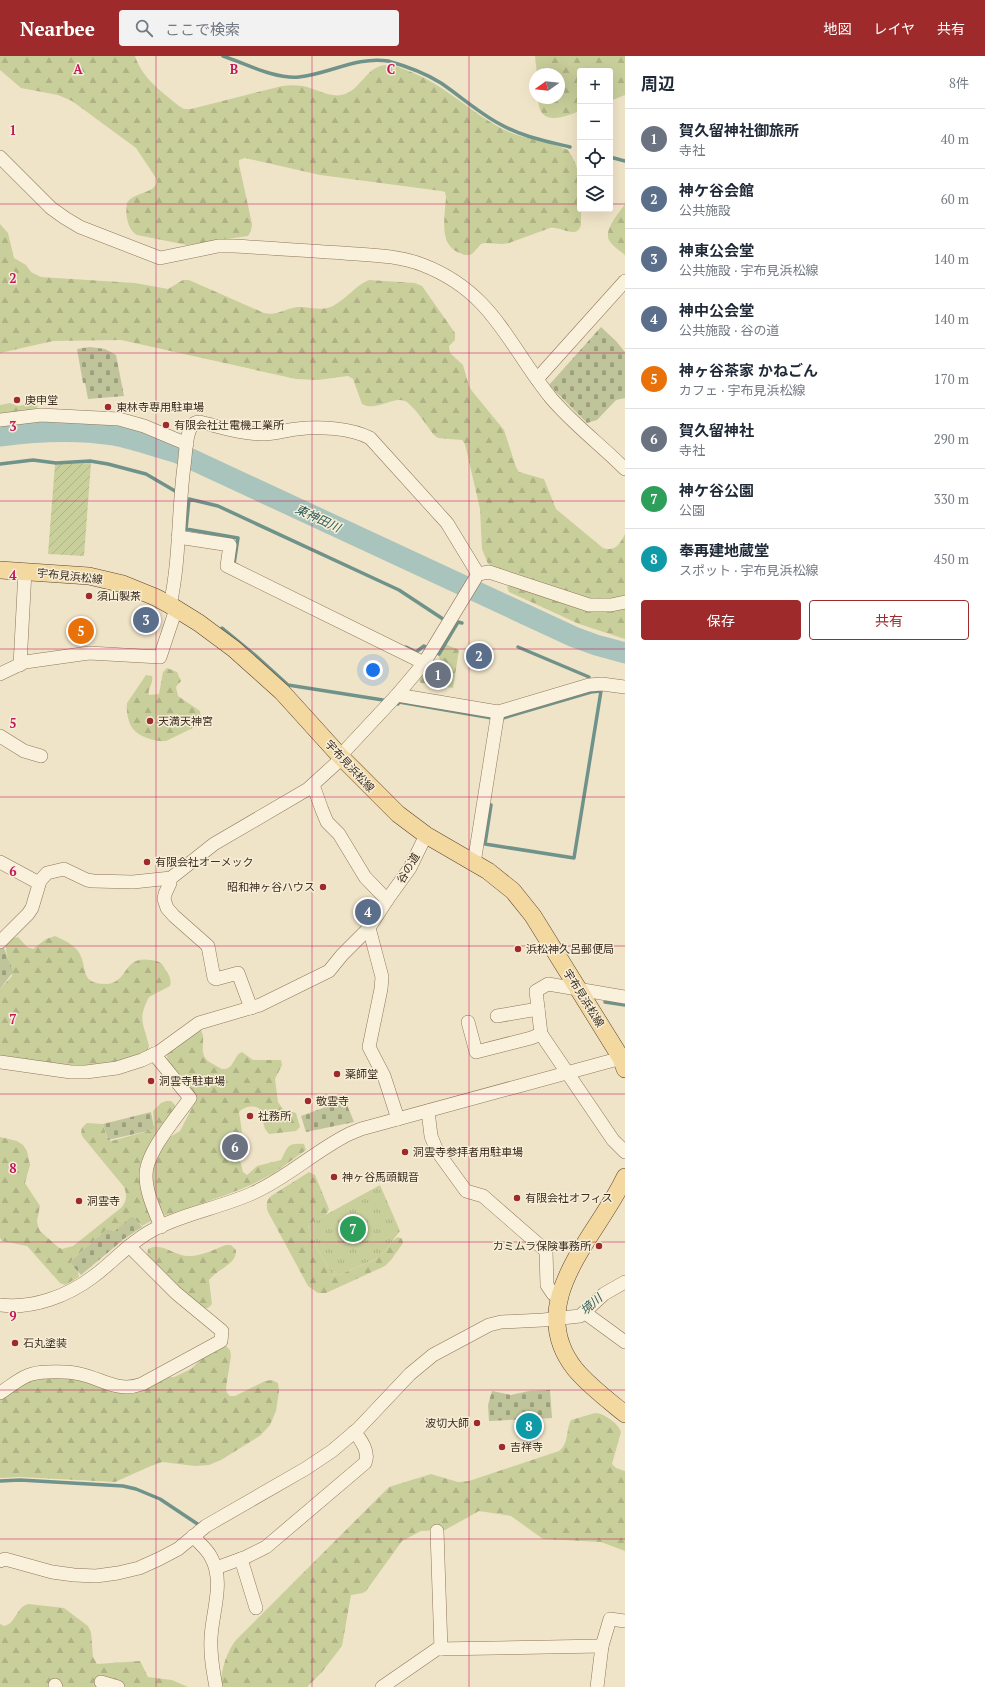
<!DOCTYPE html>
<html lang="ja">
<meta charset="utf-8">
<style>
body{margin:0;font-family:"PT Serif","Noto Sans JP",serif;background:#f2f2f3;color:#1f2937}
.controls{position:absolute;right:12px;top:12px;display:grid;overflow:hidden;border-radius:4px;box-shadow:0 4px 16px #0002}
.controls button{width:36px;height:36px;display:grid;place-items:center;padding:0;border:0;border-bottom:1px solid #e0e1e3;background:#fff;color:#1f2937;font:20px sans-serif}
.compass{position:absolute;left:529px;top:12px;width:36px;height:36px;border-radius:50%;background:#fff;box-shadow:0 4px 16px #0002;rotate:255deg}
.you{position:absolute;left:373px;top:614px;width:14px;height:14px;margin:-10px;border:3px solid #fff;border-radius:50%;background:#1a73e8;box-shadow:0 0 0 6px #1a73e833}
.badge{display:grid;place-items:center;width:26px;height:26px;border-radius:50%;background:#9e2a2b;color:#fff;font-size:13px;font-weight:700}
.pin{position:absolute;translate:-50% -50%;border:2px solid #fff;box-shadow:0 1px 4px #0006}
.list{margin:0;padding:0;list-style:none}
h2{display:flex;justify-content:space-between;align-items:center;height:52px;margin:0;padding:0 16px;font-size:17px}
h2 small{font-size:13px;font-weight:400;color:#747a83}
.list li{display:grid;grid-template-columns:26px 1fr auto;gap:12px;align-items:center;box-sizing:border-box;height:60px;padding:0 16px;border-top:1px solid #e0e1e3}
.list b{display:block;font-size:15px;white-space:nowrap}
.list p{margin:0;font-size:13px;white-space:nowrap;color:#747a83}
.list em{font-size:13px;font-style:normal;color:#747a83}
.actions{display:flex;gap:8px;padding:12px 16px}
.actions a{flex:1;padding:9px 0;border:1px solid #9e2a2b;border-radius:4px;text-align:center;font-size:14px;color:#9e2a2b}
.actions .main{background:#9e2a2b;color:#fff}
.icon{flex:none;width:22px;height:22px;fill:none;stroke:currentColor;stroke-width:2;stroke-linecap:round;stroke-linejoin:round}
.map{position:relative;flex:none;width:625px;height:1631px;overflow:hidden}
header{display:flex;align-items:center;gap:24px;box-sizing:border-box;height:56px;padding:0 20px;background:#9e2a2b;color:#fff}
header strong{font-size:19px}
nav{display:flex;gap:22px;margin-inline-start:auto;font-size:14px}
.search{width:280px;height:36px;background:#f2f2f3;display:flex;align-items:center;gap:10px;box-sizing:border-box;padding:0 14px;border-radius:4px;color:#747a83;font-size:15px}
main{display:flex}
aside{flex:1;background:#fff}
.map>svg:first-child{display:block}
.grass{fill:url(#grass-tufts)}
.forest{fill:url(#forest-firs)}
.cemetery{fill:url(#cemetery-stones)}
.garden{fill:url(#garden-furrows)}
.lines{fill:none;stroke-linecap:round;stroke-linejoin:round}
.stream{stroke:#6f938a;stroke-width:3.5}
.river{stroke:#a9c4bc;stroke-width:21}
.minor-casing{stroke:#8d765c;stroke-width:14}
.major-casing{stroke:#5b4430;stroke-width:18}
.minor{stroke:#faf1dc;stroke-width:13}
.major{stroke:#f3d9a0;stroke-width:17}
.grid{fill:none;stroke:#c2185b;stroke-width:1;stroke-opacity:0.55}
.poi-dot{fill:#9e2a2b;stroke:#f7eed8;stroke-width:1.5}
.labels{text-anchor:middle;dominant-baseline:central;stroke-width:3;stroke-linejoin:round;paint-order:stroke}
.poi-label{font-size:11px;fill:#3d2e20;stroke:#f7eed8;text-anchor:start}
.street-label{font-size:11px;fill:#3d2e20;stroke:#f7eed8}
.water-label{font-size:12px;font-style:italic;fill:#2f5d5a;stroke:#f7eed8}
.grid-label{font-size:13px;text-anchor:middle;font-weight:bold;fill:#c2185b;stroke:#f7eed8;stroke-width:3;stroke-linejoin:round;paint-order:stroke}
</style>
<header>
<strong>Nearbee</strong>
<div class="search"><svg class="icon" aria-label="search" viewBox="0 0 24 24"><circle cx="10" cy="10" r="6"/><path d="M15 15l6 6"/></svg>ここで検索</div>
<nav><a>地図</a><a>レイヤ</a><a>共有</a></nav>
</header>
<main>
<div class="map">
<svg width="625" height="1631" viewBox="0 0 625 1631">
<defs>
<pattern id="grass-tufts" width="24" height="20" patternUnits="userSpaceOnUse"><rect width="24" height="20" fill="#c9cf9b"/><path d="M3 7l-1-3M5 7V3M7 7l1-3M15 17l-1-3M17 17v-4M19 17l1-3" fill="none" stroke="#aeb285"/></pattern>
<pattern id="forest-firs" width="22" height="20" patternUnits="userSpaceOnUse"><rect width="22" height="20" fill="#c9cf9b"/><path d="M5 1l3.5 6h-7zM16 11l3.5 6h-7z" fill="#aeb285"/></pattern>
<pattern id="cemetery-stones" width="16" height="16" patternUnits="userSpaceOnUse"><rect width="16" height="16" fill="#bfc49a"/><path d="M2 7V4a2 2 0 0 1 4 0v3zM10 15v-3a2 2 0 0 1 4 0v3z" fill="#9ca07d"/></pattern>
<pattern id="garden-furrows" width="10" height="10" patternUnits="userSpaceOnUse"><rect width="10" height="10" fill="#c9cf9b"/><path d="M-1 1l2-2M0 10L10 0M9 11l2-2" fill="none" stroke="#aeb285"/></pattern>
</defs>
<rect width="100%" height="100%" fill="#f0e4c8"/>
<!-- grass -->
<polygon class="grass" points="380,1129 400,1175 380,1201 339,1219 331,1218 308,1175 309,1168"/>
<!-- forest -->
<g class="forest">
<path d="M0,0h135c7,22 26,35 44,50l5,3h7l91,-23c8,-1 14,-1 21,0 14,3 28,13 42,8 17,-6 23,-31 44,-29 6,0 12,3 17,5 38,13 65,44 101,61 20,9 42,10 61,19 16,22 13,50 13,75 -4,15 -20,1 -31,3l-41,15 -7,1 -17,-1 -4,1 -9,10c-5,2 -8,1 -12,-1 -22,-8 -15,-37 -14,-56l-1,-5 -4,-1 -121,-16 -75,-17 -6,2v4l13,60 -1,7 -3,5 -61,9 -50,-10c-10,-5 -12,-22 -10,-32 6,-11 27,-9 30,-21l-1,-4 -20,-30 -64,-47 -14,-6 -37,-7 -21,-18z"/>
<path d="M535,0h90v39l-15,6v-30h-30v40c-19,7 -41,16 -42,-13h21v-24h-22z"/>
<path d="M625,148v51c-5,-4 -13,-9 -16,-15 -5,-11 10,-27 16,-36z"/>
<path d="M0,168l8,9 6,25 12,7 5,7 10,5 94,6 33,6 15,-9h6l75,33c13,3 20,-4 33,-6 12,-1 25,5 36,-1 13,-7 22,-20 36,-26l46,3 7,3 33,47v7l-6,6 1,7 13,12 6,21 3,5 32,39 12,37 3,5 25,7 12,30 47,39c12,4 17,-4 22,-14v61l-15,4h-20l-96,-31 -6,-4 -6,-15 -2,-40 -15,-65 -3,-4 -24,-2 -4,-3c-7,-9 -20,-29 -29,-34 -12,-5 -29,11 -43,3l-9,-25 -5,-3 -30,4 -22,-1 -175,-39 -68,1 -53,12z"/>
<polygon points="10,347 18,350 34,347 38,350 35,354 0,359 0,349"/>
<polygon points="508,530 588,555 612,555 625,552 625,583 579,568 509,536 507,531"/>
<path d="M443,587l16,7 -6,38 -32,-5 -2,-2 1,-4 3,-1 19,4 5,-2c3,-16 -17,-16 -4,-35z"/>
<path d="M167,612l10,4 4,9 -5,6 2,9 22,15 1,9 -4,6 -31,15c-10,1 -27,-4 -33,-12 -5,-6 -7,-18 -6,-26l19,-28 6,1c2,7 -5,13 -3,19l10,-1 4,-22z"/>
<path d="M55,880c7,3 18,8 23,15 11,16 0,33 28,33 23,-1 16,-29 45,-24 7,1 11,2 14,9 4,6 7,10 5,17l-21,11c-12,23 -5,27 0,49l-2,5c-6,3 -14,5 -20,7 -42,14 -85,4 -127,-2v-67l12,-13 -6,-26v-6l7,-6 5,-1 9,10 6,2 13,-10z"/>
<path d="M200,973c8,10 -3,22 8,32 4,3 9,5 14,8 13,1 11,-14 20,-17l11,8h28l1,5 -7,14 3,23 5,7 13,4 4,14 -4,4 -27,3 -4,-5 -6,-21c-6,-3 -16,-1 -20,4l3,20 -1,2 -13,2 -4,3 3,19 13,2 3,12 4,3 10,-9 24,-6c7,-13 5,-17 23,-16l2,6 -32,23 -23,12 -25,10 -62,21 -4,-2 -12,-39 17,-35 15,-9 15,-29 -27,-39 -1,-7 2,-6z"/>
<path d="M166,1045h5l4,4 1,5 -25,39 2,68 -2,4 -9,5 -10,-9 -17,14 -8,-2 -35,31 -1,4 7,8 1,5 -14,8 -5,-2 -33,-37 -25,-5 -2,-3v-101l17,4 6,4 4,6 3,14 -5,18 15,23 -3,15 1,5 2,5 18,16 4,2 11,-3 49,-39c5,-7 5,-12 2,-20l-42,-51c-2,-6 0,-9 5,-13l16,1 4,14 4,3 41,-11 2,-5 -1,-14 8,-8z"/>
<path d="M309,1116l6,3 14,34 -3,6 -17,9 -1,7 23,43 8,1 37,-16c9,-5 13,-17 22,-22l4,2 1,4 -12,17 -6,6 -59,27h-8l-10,-7 -40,-74c-2,-7 -2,-11 3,-16z"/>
<path d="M226,1189h5l5,5c1,15 -19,19 -27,30l3,24 -4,4h-6l-4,-2 -51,-50 1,-7c15,-8 26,8 42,7 12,0 25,-7 36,-11z"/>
<polygon points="225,1289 230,1294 231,1300 226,1332 227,1337 230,1340 235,1340 265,1325 272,1324 278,1327 279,1335 276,1355 270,1369 261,1379 221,1404 209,1409 195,1410 162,1406 151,1410 115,1426 20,1421 0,1422 0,1340 24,1325 71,1320 114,1333 166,1321 174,1321 191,1313 205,1299"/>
<path d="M595,1357c9,0 24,11 26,19l-9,32 4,4 9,3v80l-24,-9 -58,-3 -32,-23 -32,-5 -34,19 -24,1 -19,10 -36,50 -3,2 -12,2 -9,51 -20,26 -15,15h-86c-1,-15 6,-36 15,-47l153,-153 42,-13 27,8 11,-1 90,-30c10,-7 7,-22 12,-31z"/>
<path d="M29,1548l35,4 24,18 3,6 2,25 4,7 43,-3 8,16 24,3 16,7h-188v-63l4,2c12,-2 12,-20 25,-22z"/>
</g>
<!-- cemetery -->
<g class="cemetery">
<polygon points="601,271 616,285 625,296 625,342 616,344 597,364 587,367 549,329"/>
<polygon points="90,291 105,293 116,299 124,340 88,343 85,327 83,327 77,293"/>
<polygon points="3,889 13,916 0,933 0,893"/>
<polygon points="345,1044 354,1066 306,1076 301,1060"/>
<polygon points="151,1056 154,1072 152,1074 108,1084 103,1068"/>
<polygon points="131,1161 133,1161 142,1171 124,1183 81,1219 71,1208 72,1204 107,1173 115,1175"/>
<polygon points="550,1334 552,1362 489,1365 488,1349 492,1335 511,1339 529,1335"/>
</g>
<!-- garden -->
<polygon class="garden" points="91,407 84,500 48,498 55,408"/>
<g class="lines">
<!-- stream -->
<g class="stream">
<path d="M223,0c24,8 51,23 76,21 30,-3 58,-21 89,-16 18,5 37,12 53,22 19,13 37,29 57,40 22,13 47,18 72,24"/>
<polyline points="610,101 625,105"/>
<polyline points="0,408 33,404 56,407 90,405 108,408 146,418 175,435"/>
<polyline points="237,509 234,508 238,482 186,473 189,443 218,450 399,534 443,563"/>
<polyline points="222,572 256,600 288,629 383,644"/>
<polyline points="406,591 416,596 424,590 427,592"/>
<polyline points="518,591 589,621"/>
<polyline points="437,597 439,598 458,566 462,567"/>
<polyline points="398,648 399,646 492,662"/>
<polyline points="503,662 591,636 600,635"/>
<polyline points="491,749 485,788 574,802 601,635"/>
<polyline points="605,946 625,949"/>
<polyline points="0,1425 20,1424 123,1430 136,1433 160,1443 202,1471"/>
</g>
<!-- river -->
<path class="river" d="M0,380c38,-5 75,-7 113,-1 22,4 43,12 65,18l396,184 22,8 29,8"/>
<!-- minor casing -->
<g class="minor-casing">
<g id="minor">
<path d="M0,101l51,51 14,10 15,9 80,31 58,-12h16c37,2 73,5 109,7 27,2 55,2 80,12 70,27 85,80 128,133 22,26 50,47 74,71"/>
<polyline points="537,323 625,225"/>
<polyline points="0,364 41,359 119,363 144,370 187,388"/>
<polyline points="178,481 230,489 227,510 424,607"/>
<path d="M170,549c10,-45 8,-93 14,-139 2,-12 1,-28 7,-39 2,-4 5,-5 9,-5 21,5 42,12 64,12 11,0 22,-4 33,-5 21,-3 54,-1 73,9l77,85 31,51"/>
<polyline points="20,609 25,515"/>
<polyline points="0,618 25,606 89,597 160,601 176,553"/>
<polyline points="397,639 498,656 589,629 602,628 625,631"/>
<polyline points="0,680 24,695 41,700"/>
<polyline points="340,700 397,639 424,607 478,518 489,516 589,549 611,549 625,546"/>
<polyline points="313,729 322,754 327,766 339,778 365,821 387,844"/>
<polyline points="0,806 39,827"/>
<polyline points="474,807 498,656"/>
<polyline points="169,823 170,827 165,838 164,843 167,852 174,860 208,890 214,922 216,923 238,917 251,952"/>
<polyline points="369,872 382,921 381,933 369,991 384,1020 398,1063"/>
<polyline points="0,886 28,858 32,852 40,825 47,817 64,813 87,824 93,825 133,826 171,822 214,788 308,733 342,702"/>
<polyline points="625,941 548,928 536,935 541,978 613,1084 625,1096"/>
<polyline points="497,960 538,953"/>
<polyline points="468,966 476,996 531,982 541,978"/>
<path d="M154,998l36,44c-13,19 -45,55 -44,78 0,17 9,35 15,51"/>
<polyline points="0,1006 71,1016 86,1016 117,1012 142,1004 159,996 199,967 260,949 329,915 342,899 369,872 387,844 410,812 426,779"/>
<polyline points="428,1055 431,1080 437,1095 466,1135 483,1140 546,1195 547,1229 553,1238 559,1239"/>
<path d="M0,1249c33,4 68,-9 94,-29 19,-14 35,-33 57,-45 30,-17 69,-23 102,-38 34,-15 62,-42 96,-59l12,-5 264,-72"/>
<polyline points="586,1256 588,1259 625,1286"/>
<path d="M0,1337c10,-6 20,-16 32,-19 11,-3 37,-3 48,0 23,5 38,19 62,10l79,-43 1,-10 -46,-38 -47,-47"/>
<polyline points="437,1475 441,1593"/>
<path d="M193,1480c6,7 14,13 18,21 14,25 1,55 0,81 -1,17 2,33 5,49"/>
<polyline points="241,1503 256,1552"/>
<polyline points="0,1505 5,1503 52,1516 74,1519 96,1520 118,1517 139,1512 159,1503 178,1493 206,1470 305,1413 332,1395 358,1373 410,1318 433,1299 489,1269 501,1266 543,1264 580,1260 604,1238 625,1226"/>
<path d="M216,1512l30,-11 20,-10 99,-84c5,-10 -4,-24 -11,-31"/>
<polyline points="101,1626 118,1631"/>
<polyline points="55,1629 56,1631"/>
<polyline points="382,1631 437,1593 602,1590"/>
<polyline points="597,1631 602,1590 610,1563 625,1565"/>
</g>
</g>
<!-- major casing -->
<g class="major-casing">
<g id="major">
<polyline points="0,514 89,520 123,528 155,541 170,549 199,567 234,593 282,636 340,700 398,758 426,779 488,815 513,835 533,860 621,1002 625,1013"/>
<path d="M625,1121c-27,59 -103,125 -50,192 14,17 33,31 50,45"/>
</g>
</g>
<!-- minor -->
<use href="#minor" class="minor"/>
<!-- major -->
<use href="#major" class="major"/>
</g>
<!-- grid -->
<path class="grid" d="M156,0v1631M312,0v1631M469,0v1631M0,148h580M610,148h15M0,297h625M0,445h625M0,593h625M0,741h625M0,890h625M0,1038h625M0,1186h625M0,1334h625M0,1483h625"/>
<!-- markers -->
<g class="poi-dot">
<circle cx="17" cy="344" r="4"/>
<circle cx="108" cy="351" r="4"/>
<circle cx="166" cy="369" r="4"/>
<circle cx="89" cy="540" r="4"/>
<circle cx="150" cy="665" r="4"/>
<circle cx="147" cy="806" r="4"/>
<circle cx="323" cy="831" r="4"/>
<circle cx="518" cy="893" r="4"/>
<circle cx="337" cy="1018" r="4"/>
<circle cx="151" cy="1025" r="4"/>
<circle cx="308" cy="1045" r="4"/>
<circle cx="250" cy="1060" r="4"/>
<circle cx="405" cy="1096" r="4"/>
<circle cx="334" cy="1121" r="4"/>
<circle cx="517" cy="1142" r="4"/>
<circle cx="79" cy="1145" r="4"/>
<circle cx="599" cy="1190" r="4"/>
<circle cx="15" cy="1287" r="4"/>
<circle cx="477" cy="1367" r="4"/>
<circle cx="502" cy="1391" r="4"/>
</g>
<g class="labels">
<!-- poi labels -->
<g class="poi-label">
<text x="25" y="344">庚申堂</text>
<text x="116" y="351">東林寺専用駐車場</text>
<text x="174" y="369">有限会社辻電機工業所</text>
<text x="97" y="540">須山製茶</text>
<text x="158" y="665">天満天神宮</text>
<text x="155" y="806">有限会社オーメック</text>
<text x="315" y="831" text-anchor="end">昭和神ヶ谷ハウス</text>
<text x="526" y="893">浜松神久呂郵便局</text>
<text x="345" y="1018">薬師堂</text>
<text x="159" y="1025">洞雲寺駐車場</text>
<text x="316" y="1045">敬雲寺</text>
<text x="258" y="1060">社務所</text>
<text x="413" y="1096">洞雲寺参拝者用駐車場</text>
<text x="342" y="1121">神ヶ谷馬頭観音</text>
<text x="525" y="1142">有限会社オフィス</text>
<text x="87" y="1145">洞雲寺</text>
<text x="591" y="1190" text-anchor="end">カミムラ保険事務所</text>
<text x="23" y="1287">石丸塗装</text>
<text x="469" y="1367" text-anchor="end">波切大師</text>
<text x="510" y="1391">吉祥寺</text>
</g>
<!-- street labels -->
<g class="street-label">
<text transform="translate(70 520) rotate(6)">宇布見浜松線</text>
<text transform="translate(350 710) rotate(47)">宇布見浜松線</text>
<text transform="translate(408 812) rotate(-59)">谷の道</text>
<text transform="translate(584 942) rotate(58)">宇布見浜松線</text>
</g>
<!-- water labels -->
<g class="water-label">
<text transform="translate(318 462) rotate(25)">東神田川</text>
<text transform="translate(591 1248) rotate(-41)">境川</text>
</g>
</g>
<g class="grid-label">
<text x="78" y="18">A</text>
<text x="234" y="18">B</text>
<text x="391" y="18">C</text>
<text x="13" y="79">1</text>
<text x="13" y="227">2</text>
<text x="13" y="375">3</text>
<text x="13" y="524">4</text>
<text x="13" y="672">5</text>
<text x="13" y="820">6</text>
<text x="13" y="968">7</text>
<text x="13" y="1117">8</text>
<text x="13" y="1265">9</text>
</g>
</svg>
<div class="controls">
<button>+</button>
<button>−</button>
<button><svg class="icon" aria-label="locate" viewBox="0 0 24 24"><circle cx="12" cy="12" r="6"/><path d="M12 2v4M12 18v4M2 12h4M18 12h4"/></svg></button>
<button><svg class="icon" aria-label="layers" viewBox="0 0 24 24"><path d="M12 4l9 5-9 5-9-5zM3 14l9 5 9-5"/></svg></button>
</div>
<svg class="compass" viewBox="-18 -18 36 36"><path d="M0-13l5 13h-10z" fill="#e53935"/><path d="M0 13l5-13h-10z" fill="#747a83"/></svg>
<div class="you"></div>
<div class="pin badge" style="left:438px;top:619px;background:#6b7280">1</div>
<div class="pin badge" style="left:479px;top:600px;background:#5c6f8a">2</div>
<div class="pin badge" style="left:146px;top:564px;background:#5c6f8a">3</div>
<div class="pin badge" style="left:368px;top:856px;background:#5c6f8a">4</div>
<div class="pin badge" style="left:81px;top:575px;background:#e8710a">5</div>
<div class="pin badge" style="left:235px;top:1091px;background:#6b7280">6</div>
<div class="pin badge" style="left:353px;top:1173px;background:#2e9e5b">7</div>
<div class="pin badge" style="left:529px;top:1370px;background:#0f9aa8">8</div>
</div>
<aside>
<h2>周辺<small>8件</small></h2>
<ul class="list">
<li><span class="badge" style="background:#6b7280">1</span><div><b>賀久留神社御旅所</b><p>寺社</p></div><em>40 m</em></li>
<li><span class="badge" style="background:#5c6f8a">2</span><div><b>神ケ谷会館</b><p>公共施設</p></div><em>60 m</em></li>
<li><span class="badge" style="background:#5c6f8a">3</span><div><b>神東公会堂</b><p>公共施設 · 宇布見浜松線</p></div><em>140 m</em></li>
<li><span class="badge" style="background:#5c6f8a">4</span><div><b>神中公会堂</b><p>公共施設 · 谷の道</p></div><em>140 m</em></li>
<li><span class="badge" style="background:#e8710a">5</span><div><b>神ヶ谷茶家 かねごん</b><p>カフェ · 宇布見浜松線</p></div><em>170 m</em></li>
<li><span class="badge" style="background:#6b7280">6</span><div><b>賀久留神社</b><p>寺社</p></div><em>290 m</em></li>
<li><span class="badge" style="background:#2e9e5b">7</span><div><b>神ケ谷公園</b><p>公園</p></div><em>330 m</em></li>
<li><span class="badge" style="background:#0f9aa8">8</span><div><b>奉再建地蔵堂</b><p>スポット · 宇布見浜松線</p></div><em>450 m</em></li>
</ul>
<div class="actions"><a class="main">保存</a><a>共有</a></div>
</aside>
</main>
